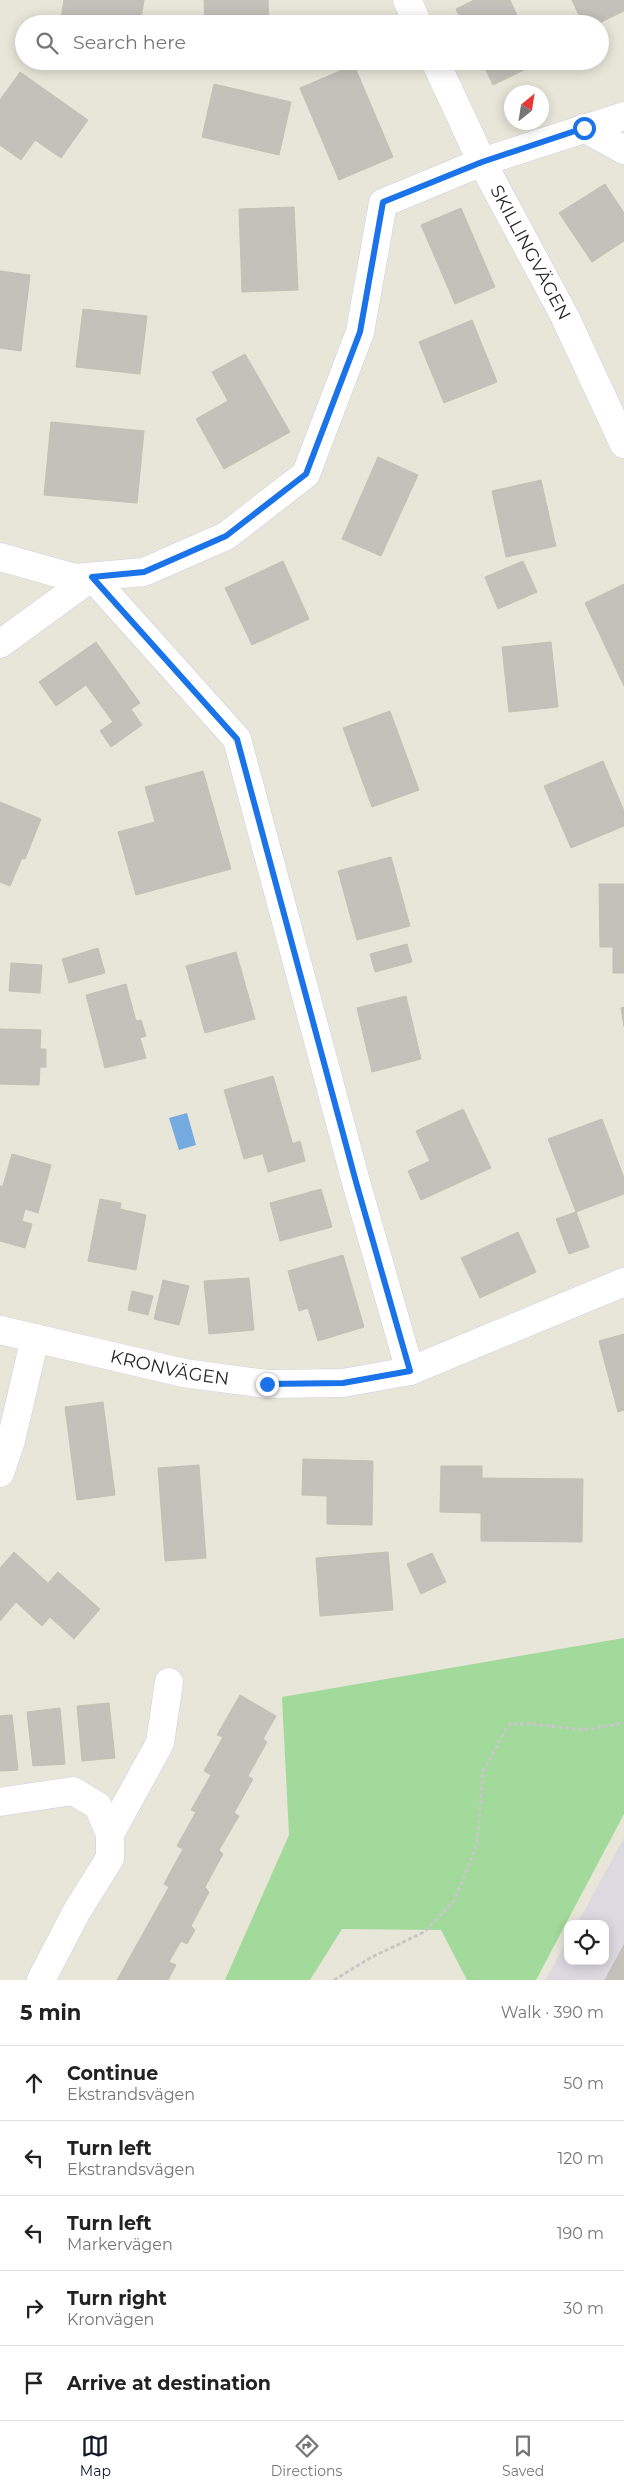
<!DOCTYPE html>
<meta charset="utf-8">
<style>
body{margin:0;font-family:Montserrat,sans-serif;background:#f6f6f6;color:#222}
.controls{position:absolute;right:15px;bottom:15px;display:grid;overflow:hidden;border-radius:10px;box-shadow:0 2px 12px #0003}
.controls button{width:45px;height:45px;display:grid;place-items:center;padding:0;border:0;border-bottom:1px solid #e0e0e0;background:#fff;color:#222;font:25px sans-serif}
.compass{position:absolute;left:504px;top:85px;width:45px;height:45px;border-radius:50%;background:#fff;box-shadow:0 2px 12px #0003;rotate:30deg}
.stop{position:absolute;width:15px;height:15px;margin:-11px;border:4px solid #1a73e8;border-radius:50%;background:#fff}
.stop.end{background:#1a73e8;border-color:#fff;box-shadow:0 1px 5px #0008}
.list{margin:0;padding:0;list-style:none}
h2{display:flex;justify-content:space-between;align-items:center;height:65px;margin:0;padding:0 20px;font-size:21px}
h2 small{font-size:16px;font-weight:400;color:#767676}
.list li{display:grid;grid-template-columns:32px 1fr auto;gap:15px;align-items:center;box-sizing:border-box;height:75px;padding:0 20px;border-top:1px solid #e0e0e0}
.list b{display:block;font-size:19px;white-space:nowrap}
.list p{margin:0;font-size:16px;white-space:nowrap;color:#767676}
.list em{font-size:16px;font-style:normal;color:#767676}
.icon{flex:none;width:28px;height:28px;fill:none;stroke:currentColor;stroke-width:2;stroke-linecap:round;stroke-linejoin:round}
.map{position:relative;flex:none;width:624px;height:1980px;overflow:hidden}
.search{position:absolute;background:#fff;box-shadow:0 2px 12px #0003;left:15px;right:15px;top:15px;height:55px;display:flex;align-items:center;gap:12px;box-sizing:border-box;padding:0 18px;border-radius:28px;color:#767676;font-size:19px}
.sheet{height:440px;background:#fff}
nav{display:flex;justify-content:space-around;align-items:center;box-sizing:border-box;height:70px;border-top:1px solid #e0e0e0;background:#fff;font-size:14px;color:#767676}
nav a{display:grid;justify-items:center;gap:2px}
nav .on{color:#111827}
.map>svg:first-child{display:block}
.industrial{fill:#ddd9e1}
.green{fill:#a1da9a}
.water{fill:#76abe1}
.building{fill:#c3c1b9;stroke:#c3c1b3}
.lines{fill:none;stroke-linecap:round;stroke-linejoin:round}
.minor-casing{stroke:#cfcfde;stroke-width:29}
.path{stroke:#c7c7c7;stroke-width:3;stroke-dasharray:4 2.5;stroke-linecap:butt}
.minor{stroke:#fff;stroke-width:28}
.route{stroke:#1a73e8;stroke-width:6}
.labels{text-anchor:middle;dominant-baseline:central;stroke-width:4;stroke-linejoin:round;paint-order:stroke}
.street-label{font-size:18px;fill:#272727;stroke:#fff}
</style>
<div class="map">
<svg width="624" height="1980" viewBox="0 0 624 1980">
<rect width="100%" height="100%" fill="#e8e5d9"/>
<!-- industrial -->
<polygon class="industrial" points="624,1838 624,1980 545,1980 568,1940 568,1961 605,1961 605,1924 577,1924"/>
<!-- green -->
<polygon class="green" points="624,1638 624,1814 536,1980 467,1980 441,1930 342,1929 310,1980 225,1980 289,1835 282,1697"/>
<!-- water -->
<polygon class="water" points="187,1113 196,1145 179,1150 169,1118"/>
<!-- building -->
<g class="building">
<polygon points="64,0 144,0 140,24 60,24"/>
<polygon points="204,0 268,0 269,24 205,24"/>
<polygon points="474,0 510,0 521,24 463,24 456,9"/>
<polygon points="572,0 624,0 624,11 597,24 583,24"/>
<polygon points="356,61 382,61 360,70"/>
<polygon points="482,61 539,61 540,62 493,85"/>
<polygon points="354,65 393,157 339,180 300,88"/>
<polygon points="20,72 88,120 61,158 35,140 21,160 0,145 0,100"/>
<polygon points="214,84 291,102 279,155 202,137"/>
<polygon points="605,184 624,213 624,241 592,262 559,213"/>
<polygon points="294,207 298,290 242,292 239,209"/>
<polygon points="461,208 495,287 455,304 421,225"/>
<polygon points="0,271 30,275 21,351 0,348"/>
<polygon points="83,309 147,316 140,374 76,367"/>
<polygon points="472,320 497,382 444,403 419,342"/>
<polygon points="245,354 290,432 224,469 196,419 228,401 212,372"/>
<polygon points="51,422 144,431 137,503 44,495"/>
<polygon points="378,457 418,475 381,556 342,539"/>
<polygon points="541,480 556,546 506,557 492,491"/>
<polygon points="283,561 309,619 252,645 225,588"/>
<polygon points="523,561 537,592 498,609 485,577"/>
<polygon points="624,584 624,686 585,603"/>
<polygon points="96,642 140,703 113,722 86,685 56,706 39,682"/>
<polygon points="551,642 558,707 509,712 502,647"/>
<polygon points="131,709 142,725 111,747 100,731"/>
<polygon points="390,711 419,790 372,807 343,728"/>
<polygon points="603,761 624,811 624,826 571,848 544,786"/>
<polygon points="203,771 231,869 136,895 118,832 155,822 145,787"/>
<polygon points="0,802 41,819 25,859 22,858 10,886 0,882"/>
<polygon points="391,857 410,926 357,940 338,871"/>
<polygon points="599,884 624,884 624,973 613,973 613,947 600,947"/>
<polygon points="407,944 412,962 375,972 370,954"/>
<polygon points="98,948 105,973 69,983 62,959"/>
<polygon points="236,952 255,1019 205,1033 186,966"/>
<polygon points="11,963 42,965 40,993 9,991"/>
<polygon points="126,984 136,1021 141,1020 146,1036 140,1038 146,1058 105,1068 86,995"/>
<polygon points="406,996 421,1059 372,1072 357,1008"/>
<polygon points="624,1007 624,1026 621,1008"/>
<polygon points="0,1029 41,1030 40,1049 46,1049 46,1067 40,1067 39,1085 0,1084"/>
<polygon points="273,1076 293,1145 244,1159 224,1090"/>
<polygon points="463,1109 491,1168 421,1200 408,1171 430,1161 416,1131"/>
<polygon points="602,1119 624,1178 624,1194 576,1212 548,1139"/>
<polygon points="300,1141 305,1161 268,1172 263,1154"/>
<polygon points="12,1154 51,1165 38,1213 25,1209 22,1221 32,1224 25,1248 0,1241 0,1186 3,1186"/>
<polygon points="321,1189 332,1227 280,1241 270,1203"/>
<polygon points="100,1199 121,1203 120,1209 146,1215 136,1270 88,1261"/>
<polygon points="576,1212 589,1247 569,1254 556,1219"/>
<polygon points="518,1232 536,1272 480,1298 461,1258"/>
<polygon points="343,1255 364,1327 318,1341 308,1308 299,1311 288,1271"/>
<polygon points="249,1278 254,1330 209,1334 204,1281"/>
<polygon points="163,1280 189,1286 179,1325 154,1319"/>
<polygon points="132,1291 153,1296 148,1315 128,1310"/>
<polygon points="624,1334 624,1410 618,1412 599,1341"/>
<polygon points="103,1402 115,1495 77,1500 65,1407"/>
<polygon points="303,1459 373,1461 372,1525 327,1524 327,1496 302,1495"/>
<polygon points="199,1465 206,1558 165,1561 158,1468"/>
<polygon points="441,1466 482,1466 482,1478 583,1479 582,1542 481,1541 481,1513 440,1512"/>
<polygon points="14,1552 48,1583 58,1572 100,1609 74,1639 50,1617 42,1626 16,1602 0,1621 0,1568"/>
<polygon points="388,1552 393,1610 320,1616 316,1558"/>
<polygon points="432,1553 446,1582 421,1594 407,1564"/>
<polygon points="240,1695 276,1716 263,1739 267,1742 248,1776 253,1779 234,1813 239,1816 219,1850 223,1854 205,1887 209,1892 191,1926 195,1930 187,1944 181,1941 169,1962 176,1965 168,1980 117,1980 169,1887 164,1884 183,1849 177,1846 196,1812 191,1810 211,1775 204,1771 223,1737 217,1735"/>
<polygon points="109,1703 115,1758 82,1761 77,1706"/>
<polygon points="60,1708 65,1764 33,1766 27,1712"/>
<polygon points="12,1715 18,1770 0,1771 0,1716"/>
<polygon points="624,1945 624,1980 605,1980"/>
</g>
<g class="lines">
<!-- minor casing -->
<g class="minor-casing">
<g id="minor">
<polyline points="407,0 418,24"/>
<path id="s1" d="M435,61l47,101 83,155 59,127"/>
<polyline points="584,128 624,150"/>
<polyline points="0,557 75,578 144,572 226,536 306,474 360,332 383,203 482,162 624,116"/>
<polyline points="0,644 92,577 237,739 356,1182 410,1371"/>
<path id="s2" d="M0,1330l184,43 83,11 76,-1 67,-12 214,-89"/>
<polyline points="0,1473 11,1440 35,1338"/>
<polyline points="0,1802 73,1791 98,1806 110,1834 110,1858 77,1911 41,1980"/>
<polyline points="110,1834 160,1743 169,1682"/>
</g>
</g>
<!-- path -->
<polyline class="path" points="334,1980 370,1958 424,1932 454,1901 477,1845 483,1771 509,1724 534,1724 583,1730 624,1723"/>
<!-- minor -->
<use href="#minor" class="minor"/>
</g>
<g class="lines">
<!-- route -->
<polyline class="route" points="267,1384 343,1383 410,1371 356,1182 237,739 92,577 144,572 226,536 306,474 360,332 383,202 482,162 584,128"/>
</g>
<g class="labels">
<!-- street labels -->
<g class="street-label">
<text stroke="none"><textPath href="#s1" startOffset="214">SKILLINGVÄGEN</textPath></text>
<text stroke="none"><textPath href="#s2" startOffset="174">KRONVÄGEN</textPath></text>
</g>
</g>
</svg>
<div class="controls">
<button><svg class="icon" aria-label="locate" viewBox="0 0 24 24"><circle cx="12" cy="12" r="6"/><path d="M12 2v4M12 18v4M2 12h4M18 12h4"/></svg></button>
</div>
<svg class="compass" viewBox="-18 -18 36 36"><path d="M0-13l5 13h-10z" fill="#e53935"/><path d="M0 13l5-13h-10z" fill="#767676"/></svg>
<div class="stop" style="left:584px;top:128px"></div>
<div class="stop end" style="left:267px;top:1384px"></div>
<div class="search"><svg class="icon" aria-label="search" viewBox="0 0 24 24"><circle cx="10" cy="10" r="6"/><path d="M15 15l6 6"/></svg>Search here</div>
</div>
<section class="sheet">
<h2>5 min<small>Walk · 390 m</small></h2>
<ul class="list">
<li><svg class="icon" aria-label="ahead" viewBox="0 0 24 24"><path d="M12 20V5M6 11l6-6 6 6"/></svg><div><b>Continue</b><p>Ekstrandsvägen</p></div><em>50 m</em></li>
<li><svg class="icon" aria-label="left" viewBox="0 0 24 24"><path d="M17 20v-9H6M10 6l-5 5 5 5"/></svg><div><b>Turn left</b><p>Ekstrandsvägen</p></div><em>120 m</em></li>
<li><svg class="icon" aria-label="left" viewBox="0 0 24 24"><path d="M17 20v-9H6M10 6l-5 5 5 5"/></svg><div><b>Turn left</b><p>Markervägen</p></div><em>190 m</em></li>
<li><svg class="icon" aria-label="right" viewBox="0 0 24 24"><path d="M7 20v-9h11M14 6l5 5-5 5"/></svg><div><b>Turn right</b><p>Kronvägen</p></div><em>30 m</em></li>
<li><svg class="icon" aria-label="arrive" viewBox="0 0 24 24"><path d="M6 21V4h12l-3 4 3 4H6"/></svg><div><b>Arrive at destination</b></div></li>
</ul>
</section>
<nav>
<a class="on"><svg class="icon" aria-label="map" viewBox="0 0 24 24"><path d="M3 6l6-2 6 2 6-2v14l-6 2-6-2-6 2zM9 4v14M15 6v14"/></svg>Map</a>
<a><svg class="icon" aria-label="directions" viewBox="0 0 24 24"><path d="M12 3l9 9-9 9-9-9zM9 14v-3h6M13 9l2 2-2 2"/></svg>Directions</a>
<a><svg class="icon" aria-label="saved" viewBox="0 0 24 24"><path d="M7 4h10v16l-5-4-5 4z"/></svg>Saved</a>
</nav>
